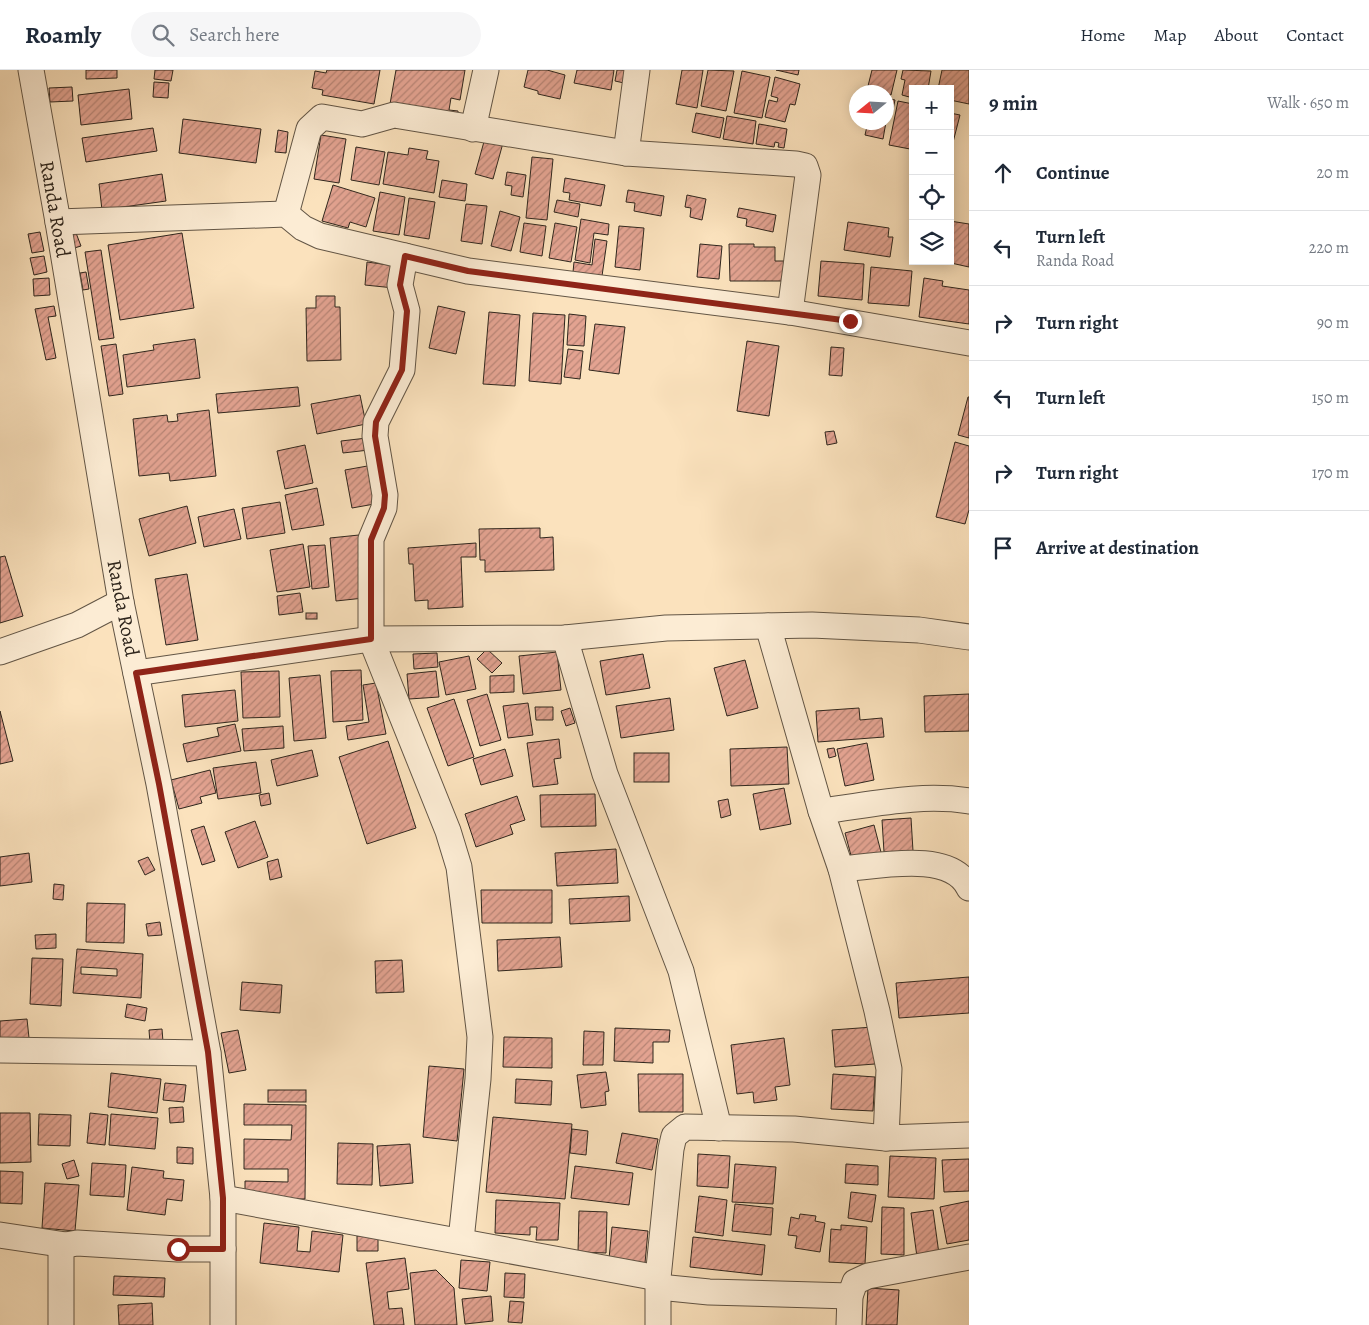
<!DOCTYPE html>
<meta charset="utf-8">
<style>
body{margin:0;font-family:Alegreya,serif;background:#f6f6f7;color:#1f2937}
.controls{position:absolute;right:15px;top:15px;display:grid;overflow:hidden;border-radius:0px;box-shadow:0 2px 12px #0003}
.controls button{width:45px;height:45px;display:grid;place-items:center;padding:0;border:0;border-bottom:1px solid #e0e1e3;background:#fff;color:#1f2937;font:25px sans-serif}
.compass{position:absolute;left:849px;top:15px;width:45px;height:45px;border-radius:50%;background:#fff;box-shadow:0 2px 12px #0003;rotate:252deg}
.stop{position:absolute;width:15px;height:15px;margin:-11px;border:4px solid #8f2418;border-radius:50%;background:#fff}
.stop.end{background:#8f2418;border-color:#fff;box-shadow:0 1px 5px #0008}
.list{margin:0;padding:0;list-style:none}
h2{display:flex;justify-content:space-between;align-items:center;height:65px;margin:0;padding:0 20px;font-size:21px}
h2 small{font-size:16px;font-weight:400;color:#747a83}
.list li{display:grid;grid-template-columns:32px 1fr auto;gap:15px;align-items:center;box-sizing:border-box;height:75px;padding:0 20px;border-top:1px solid #e0e1e3}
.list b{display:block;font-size:19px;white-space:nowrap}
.list p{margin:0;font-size:16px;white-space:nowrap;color:#747a83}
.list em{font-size:16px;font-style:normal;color:#747a83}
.icon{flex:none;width:28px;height:28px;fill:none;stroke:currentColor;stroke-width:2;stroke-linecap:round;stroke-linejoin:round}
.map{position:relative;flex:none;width:969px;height:1255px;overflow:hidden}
header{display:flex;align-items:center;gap:30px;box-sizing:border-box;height:70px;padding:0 25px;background:#fff;border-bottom:1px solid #e0e1e3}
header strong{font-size:24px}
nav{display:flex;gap:28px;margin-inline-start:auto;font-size:18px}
.search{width:350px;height:45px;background:#f6f6f7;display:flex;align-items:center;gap:12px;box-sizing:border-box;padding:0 18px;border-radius:28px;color:#747a83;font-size:19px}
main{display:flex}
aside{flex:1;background:#fff}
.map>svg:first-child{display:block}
.building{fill:url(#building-hatch);stroke:#2f261d;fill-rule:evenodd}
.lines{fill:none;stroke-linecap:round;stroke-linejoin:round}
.minor-casing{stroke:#625545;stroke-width:27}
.minor{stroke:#fcecd4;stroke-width:25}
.route{stroke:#8f2418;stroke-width:6}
.labels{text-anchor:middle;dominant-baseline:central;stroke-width:5;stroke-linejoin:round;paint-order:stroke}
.street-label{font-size:20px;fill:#2f261d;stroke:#fcecd4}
</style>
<header>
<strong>Roamly</strong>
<div class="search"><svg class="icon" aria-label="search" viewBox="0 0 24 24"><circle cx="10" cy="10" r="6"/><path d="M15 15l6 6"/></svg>Search here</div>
<nav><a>Home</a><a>Map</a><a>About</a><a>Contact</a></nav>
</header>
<main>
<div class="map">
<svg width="969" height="1255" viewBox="0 0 969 1255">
<defs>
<pattern id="building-hatch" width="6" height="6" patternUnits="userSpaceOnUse" patternTransform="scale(1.25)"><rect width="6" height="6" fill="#e3a391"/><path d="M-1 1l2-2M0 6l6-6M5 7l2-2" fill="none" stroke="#b88576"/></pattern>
</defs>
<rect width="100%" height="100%" fill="#fbe2bd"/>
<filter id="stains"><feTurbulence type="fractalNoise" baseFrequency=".004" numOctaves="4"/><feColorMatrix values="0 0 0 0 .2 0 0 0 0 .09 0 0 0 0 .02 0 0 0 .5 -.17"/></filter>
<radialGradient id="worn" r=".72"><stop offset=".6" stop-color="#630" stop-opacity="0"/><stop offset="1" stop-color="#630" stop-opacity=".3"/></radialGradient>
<!-- building -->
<g class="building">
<polygon points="86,0 117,0 117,8 86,9"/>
<polygon points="155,0 173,0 171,11 154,9"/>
<polygon points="327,0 380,0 374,34 322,25 323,20 312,18 315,1 326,3"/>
<polygon points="396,0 465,0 460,30 451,28 449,40 458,41 458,45 390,34"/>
<polygon points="528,0 547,0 565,5 560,29 538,24 538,21 524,17"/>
<polygon points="577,0 614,0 611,20 574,13"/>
<polygon points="617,0 627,0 624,13 615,11"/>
<polygon points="682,0 703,0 697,38 676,34"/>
<polygon points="708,0 734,1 726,41 701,36"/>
<polygon points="776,0 799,0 798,5"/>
<polygon points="872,0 897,0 891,25 867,20"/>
<polygon points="903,0 931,1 928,19 913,19 913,28 902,25 905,10 901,9"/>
<polygon points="942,0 969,0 969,34 950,30 950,19 938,19"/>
<polygon points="742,1 770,7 762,48 734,43"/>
<polygon points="775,7 800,14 795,35 790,34 785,52 765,47 769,30 777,32 778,28 771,26"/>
<polygon points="154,12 169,13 168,28 153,27"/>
<polygon points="72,17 73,31 50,32 49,18"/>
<polygon points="129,19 132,49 81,55 78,25"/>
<polygon points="886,28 895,30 892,44 886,43"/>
<polygon points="898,31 913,34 910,79 889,75"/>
<polygon points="696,43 724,48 720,68 692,62"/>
<polygon points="950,43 960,45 950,84"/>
<polygon points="727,46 756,51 753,74 723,69"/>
<polygon points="183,49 261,59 256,93 179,83"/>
<polygon points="868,52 886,52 883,69 865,65"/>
<polygon points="759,54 787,59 784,78 778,77 779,73 775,72 774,77 756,74"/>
<polygon points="153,58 157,81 86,92 82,68"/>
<polygon points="278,60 288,62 286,83 275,82"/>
<polygon points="321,65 346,69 339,113 314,109"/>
<polygon points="485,68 503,73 493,109 475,104"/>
<polygon points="356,77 385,82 379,115 351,110"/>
<polygon points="409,78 428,81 426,89 439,91 434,123 383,114 388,82 408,85"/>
<polygon points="532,87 553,89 547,150 526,148"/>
<polygon points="507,102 526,105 523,127 511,125 512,116 505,115"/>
<polygon points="162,104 166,131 102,140 99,114"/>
<polygon points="565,108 605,115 601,136 569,130 570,123 563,122"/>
<polygon points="442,110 467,114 465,131 439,127"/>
<polygon points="333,115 375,128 366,157 350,152 348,158 322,151"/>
<polygon points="628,120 664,126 661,146 634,141 635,133 626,132"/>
<polygon points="380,122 405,127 399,165 373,161"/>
<polygon points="687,125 706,129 702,150 690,147 691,138 685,137"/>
<polygon points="409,128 435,132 429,169 404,165"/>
<polygon points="557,130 580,134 578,147 554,142"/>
<polygon points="466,134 487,136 482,174 461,171"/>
<polygon points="739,138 776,145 773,162 746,156 747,149 737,147"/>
<polygon points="500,141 520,147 511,181 491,176"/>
<polygon points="581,149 609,154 608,165 594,163 590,193 575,190"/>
<polygon points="950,151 969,154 969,197 951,193"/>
<polygon points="848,152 889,158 888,167 893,167 890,187 844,180"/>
<polygon points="524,153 546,156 542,186 520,182"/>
<polygon points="555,153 577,157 571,192 549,188"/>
<polygon points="619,156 644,158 640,200 615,197"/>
<polygon points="40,162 44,181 32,183 28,164"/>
<polygon points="76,163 81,176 71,179 66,167"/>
<polygon points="182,163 194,238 120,250 108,175"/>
<polygon points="595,169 607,171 602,206 573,202 574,192 592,195"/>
<polygon points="700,174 722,176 719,209 697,207"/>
<polygon points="729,174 754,174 754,177 775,177 775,191 787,191 788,211 730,211"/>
<polygon points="101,180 114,268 99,270 85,182"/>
<polygon points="44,186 47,202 34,205 30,188"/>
<polygon points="821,191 864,194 862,230 818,226"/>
<polygon points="367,192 396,196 394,218 365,215"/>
<polygon points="871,197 912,201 909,236 868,233"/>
<polygon points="86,202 89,219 83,220 80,203"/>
<polygon points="49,208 50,225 34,226 33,209"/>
<polygon points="924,208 943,211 942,216 969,220 969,254 919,247"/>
<polygon points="316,226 335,226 335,237 340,237 341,290 307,291 306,238 316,238"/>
<polygon points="54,236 56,246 48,247 56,288 46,290 35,239"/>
<polygon points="438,236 465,242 456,284 429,278"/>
<polygon points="489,242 520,245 515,316 483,314"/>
<polygon points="533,243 565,245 561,314 529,311"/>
<polygon points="569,244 586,246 584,276 567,275"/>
<polygon points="595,254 625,257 619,304 589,300"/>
<polygon points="195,269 200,308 127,317 123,285 154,280 153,275"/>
<polygon points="747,271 779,276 769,346 737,341"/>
<polygon points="116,274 123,324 109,326 101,276"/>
<polygon points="831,277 844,278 842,306 829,305"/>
<polygon points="568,279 583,281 580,309 564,307"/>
<polygon points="298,317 300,336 218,343 216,324"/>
<polygon points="360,325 366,354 317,364 311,334"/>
<polygon points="968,327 969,327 969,368 958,365"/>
<polygon points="209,340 216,406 170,411 169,403 139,406 133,349 167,345 168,352 178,351 177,344"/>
<polygon points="834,361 837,373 827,375 825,362"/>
<polygon points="367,368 369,380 343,383 341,371"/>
<polygon points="955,372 969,376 969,440 965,454 936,447"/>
<polygon points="305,375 313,413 285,419 277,381"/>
<polygon points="373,395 380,433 352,438 345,400"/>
<polygon points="317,418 324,455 292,460 285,425"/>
<polygon points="280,432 285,463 247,469 242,438"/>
<polygon points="187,436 196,473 149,486 139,449"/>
<polygon points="234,439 241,469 204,477 198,447"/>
<polygon points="540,458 540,468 553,467 554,500 485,502 485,490 480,490 479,459"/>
<polygon points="359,465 364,528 336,531 330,468"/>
<polygon points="476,473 476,487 461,487 463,537 428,539 428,530 415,531 413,494 409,494 408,478"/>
<polygon points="303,474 310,517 277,522 270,480"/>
<polygon points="325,475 329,517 312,519 308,476"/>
<polygon points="5,486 23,546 0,553 0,487"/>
<polygon points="187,504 198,570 166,575 155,509"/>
<polygon points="300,523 303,542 279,545 277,526"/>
<rect x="306" y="543" width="11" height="6"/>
<polygon points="487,579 502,593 492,603 477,589"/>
<polygon points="557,582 561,620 523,624 519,586"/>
<polygon points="437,583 438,597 414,599 413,584"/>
<polygon points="643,584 650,618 606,625 600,591"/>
<polygon points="469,586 476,619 446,625 439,592"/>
<polygon points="745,590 758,638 727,646 714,598"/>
<polygon points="361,600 363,650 333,652 331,601"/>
<polygon points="279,601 280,647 243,648 241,602"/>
<polygon points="436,601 439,627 409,629 407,604"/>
<polygon points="320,605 326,668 294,671 289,608"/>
<polygon points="514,605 514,622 490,623 490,606"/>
<polygon points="376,613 386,664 348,670 346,656 369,652 363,615"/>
<polygon points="235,620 238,651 185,657 182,625"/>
<polygon points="487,624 501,670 480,676 467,630"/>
<polygon points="969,624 969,661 925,662 924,626"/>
<polygon points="670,628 674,660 621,668 616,636"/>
<polygon points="454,629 474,687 448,696 427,638"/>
<polygon points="528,633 533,665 508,668 503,636"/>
<polygon points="535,637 553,637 553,650 536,650"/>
<polygon points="570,638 575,653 566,656 561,641"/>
<polygon points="859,638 860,650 882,648 884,667 818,672 816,641"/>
<polygon points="0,641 13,691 0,694"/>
<polygon points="235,654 241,681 187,692 183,674 219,666 217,658"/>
<polygon points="283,656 284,678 244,681 242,659"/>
<polygon points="559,669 561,688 554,689 558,714 533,717 527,673"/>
<polygon points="388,671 416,758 367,774 339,687"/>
<polygon points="867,673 874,710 845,716 837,679"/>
<polygon points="787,677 789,714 731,716 730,679"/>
<polygon points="834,678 836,686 829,688 827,679"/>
<polygon points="505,679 513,706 481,715 473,689"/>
<polygon points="312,680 318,706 277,716 271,690"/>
<rect x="634" y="683" width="35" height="29"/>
<polygon points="256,692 261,723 218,729 213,698"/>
<polygon points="210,700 216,723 200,727 202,733 179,739 171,710"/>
<polygon points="784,718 791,754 760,760 753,724"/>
<polygon points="269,723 271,734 261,736 259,725"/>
<polygon points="595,724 596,756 541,757 540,725"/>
<polygon points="517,726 525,750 510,755 513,764 476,777 465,744"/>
<polygon points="728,729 731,745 721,748 718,731"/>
<polygon points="911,748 913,781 884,782 882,750"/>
<polygon points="255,751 268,787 238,798 225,762"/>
<polygon points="874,755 882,786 853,793 845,763"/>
<polygon points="204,756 215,791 202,795 191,760"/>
<polygon points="616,779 618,813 557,816 555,783"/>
<polygon points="29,783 32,812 0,816 0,787"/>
<polygon points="148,787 155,800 145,805 138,791"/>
<polygon points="278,789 282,807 270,810 267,792"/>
<polygon points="54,814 64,815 63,830 53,829"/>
<polygon points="481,820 552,820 552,853 482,853"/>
<polygon points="629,826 630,851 570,854 569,829"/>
<polygon points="87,833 125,834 124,873 86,872"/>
<polygon points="160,852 162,865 148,866 146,854"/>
<polygon points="56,864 56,878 36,879 35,865"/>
<polygon points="560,867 562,897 498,901 497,870"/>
<path d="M77,879l66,5 -2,44 -68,-5zM81,897l36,2v7l-36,-2z"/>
<polygon points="32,888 63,889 61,936 30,934"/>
<polygon points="402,890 404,922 376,923 375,891"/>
<polygon points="969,907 969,943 899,948 896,913"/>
<polygon points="242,912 282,915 280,943 240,940"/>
<polygon points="127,934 147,938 145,951 125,947"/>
<polygon points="27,949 29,968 0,971 0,951"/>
<polygon points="873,957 875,994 835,997 832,960"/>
<polygon points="615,958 670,960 669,972 653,972 653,993 614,991"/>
<polygon points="162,959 163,972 150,973 149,960"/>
<polygon points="238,960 246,1000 229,1003 221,963"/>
<polygon points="584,961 604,962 603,995 583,995"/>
<polygon points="504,967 552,968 552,998 503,997"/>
<polygon points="784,968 790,1015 775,1017 777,1030 754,1033 753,1022 737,1024 731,975"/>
<polygon points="429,996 464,999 457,1071 423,1067"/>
<polygon points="606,1002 609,1021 605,1022 606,1035 581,1038 577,1005"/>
<polygon points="111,1003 161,1009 157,1043 108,1037"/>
<polygon points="638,1004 683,1004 683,1042 639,1042"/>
<polygon points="833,1004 875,1007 873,1041 831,1039"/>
<polygon points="516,1009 552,1011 551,1035 515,1033"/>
<polygon points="165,1013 186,1015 184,1032 163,1030"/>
<rect x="268" y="1020" width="38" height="12"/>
<polygon points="244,1034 306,1035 305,1129 245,1129 245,1111 288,1112 288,1099 244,1099 244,1069 291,1070 292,1055 244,1055"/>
<polygon points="183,1037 184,1052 170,1053 169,1038"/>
<polygon points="0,1043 30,1043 31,1092 0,1093"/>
<polygon points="90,1043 108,1045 105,1075 87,1073"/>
<polygon points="39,1044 71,1045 70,1076 38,1075"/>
<polygon points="111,1044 158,1048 155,1079 109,1075"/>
<polygon points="493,1047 572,1054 565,1129 486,1122"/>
<polygon points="572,1059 588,1061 586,1085 570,1083"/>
<polygon points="622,1063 658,1069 652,1100 616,1093"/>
<polygon points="338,1073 373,1074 372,1115 337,1114"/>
<polygon points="410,1074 413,1113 380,1116 377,1076"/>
<polygon points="177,1077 193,1078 193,1094 177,1093"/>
<polygon points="698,1084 730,1086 728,1118 697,1116"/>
<polygon points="890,1086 936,1088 934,1129 888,1127"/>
<polygon points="969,1089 969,1121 944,1122 942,1090"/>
<polygon points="74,1090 79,1106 67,1109 62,1094"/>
<polygon points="92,1093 126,1095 124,1127 90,1125"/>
<polygon points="735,1094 776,1097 773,1134 732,1132"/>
<polygon points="846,1094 878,1096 878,1115 845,1113"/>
<polygon points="575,1096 633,1103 629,1135 571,1128"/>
<polygon points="132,1097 164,1101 163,1108 184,1110 182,1131 167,1129 165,1145 127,1140"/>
<polygon points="0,1101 23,1102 22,1134 0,1133"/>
<polygon points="45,1113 79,1115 75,1161 42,1158"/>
<polygon points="851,1122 876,1125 872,1152 848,1148"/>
<polygon points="699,1126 727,1130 723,1166 695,1162"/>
<polygon points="496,1130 560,1133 558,1170 536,1170 537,1157 530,1157 530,1165 495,1163"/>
<polygon points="969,1131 969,1170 947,1174 940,1137"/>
<polygon points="735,1134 773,1138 771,1165 732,1161"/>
<polygon points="882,1137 904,1138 904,1185 881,1184"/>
<polygon points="933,1140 939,1184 917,1187 911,1143"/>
<polygon points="579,1141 607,1142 606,1183 578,1182"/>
<polygon points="800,1144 816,1146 815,1151 825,1153 820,1182 795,1178 797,1166 788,1165 791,1147 799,1149"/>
<polygon points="264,1153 299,1157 297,1181 310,1182 312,1161 343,1165 339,1202 260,1193"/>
<polygon points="841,1155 867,1157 865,1194 829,1192 831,1159 841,1160"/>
<polygon points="612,1157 648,1161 645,1193 609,1189"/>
<polygon points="378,1165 378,1181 357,1181 357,1166"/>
<polygon points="693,1167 765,1175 762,1205 690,1197"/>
<polygon points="405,1188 409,1219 387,1222 389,1239 402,1238 404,1255 374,1255 366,1193"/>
<polygon points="461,1190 490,1192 487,1221 459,1218"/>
<polygon points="436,1200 454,1218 457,1255 415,1255 410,1203"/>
<polygon points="505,1203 525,1204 524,1228 504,1227"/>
<polygon points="114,1206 165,1208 164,1227 113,1225"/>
<polygon points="868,1218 899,1220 897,1255 866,1255"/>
<polygon points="491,1226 493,1251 465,1254 462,1229"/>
<polygon points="510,1231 524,1232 522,1253 508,1252"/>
<polygon points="152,1233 153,1255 119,1255 118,1235"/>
</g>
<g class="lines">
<!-- minor casing -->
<g class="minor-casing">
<g id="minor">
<polyline points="31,0 58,152 121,532 159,714 208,983 223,1128 223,1255"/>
<polyline points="473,59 486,0"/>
<polyline points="626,83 637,0"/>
<polyline points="286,144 309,59 322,47 362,54 394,45 626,83 796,94 805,96 808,105 790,242"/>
<polyline points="58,152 286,144 303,158 320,166 468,201 790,242 969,273"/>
<polyline points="405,186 400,215 407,241 402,300 376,352 375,366 385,425 384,438 371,469 371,569 448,761 459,797 480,967 478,1009 461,1170"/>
<polyline points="768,556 821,741 841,799 877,941 889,999 886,1068"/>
<polyline points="565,568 605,704 681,901 719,1058"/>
<polyline points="0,582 77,555 121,532"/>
<polyline points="136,603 371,569 565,568 666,558 812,555 919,560 969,567"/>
<path d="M821,741c49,-6 99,-18 148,-10"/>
<path d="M841,799c34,-2 110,-20 128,19"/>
<polyline points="0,980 208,983"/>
<polyline points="223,1128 658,1208"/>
<polyline points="0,1165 66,1175"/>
<polyline points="659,1217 709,1222 850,1226"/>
<polyline points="61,1255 61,1183 66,1175 77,1173 178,1179 223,1179"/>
<polyline points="658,1255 658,1208 671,1079 674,1066 685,1057 794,1059 886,1068 969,1065"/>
<polyline points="849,1255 850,1226 855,1212 868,1206 969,1187"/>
</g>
</g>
<!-- minor -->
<use href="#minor" class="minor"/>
</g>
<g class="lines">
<!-- route -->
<polyline class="route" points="178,1179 223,1179 223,1128 208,982 159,714 136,603 371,569 371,470 384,438 385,425 375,366 376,352 402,300 407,241 400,215 405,186 468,201 850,251"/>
</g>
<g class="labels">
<!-- street labels -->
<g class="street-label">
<text transform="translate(55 139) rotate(80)">Randa Road</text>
<text transform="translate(123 538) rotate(79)">Randa Road</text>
</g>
</g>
<rect width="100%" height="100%" filter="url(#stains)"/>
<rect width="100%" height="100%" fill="url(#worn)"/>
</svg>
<div class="controls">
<button>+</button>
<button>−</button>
<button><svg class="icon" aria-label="locate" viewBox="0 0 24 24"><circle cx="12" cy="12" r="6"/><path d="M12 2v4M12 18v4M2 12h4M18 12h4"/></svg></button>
<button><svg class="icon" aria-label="layers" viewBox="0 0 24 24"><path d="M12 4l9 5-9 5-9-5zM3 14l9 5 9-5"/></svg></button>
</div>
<svg class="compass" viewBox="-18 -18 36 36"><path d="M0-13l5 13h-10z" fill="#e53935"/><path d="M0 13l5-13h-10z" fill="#747a83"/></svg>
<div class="stop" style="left:178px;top:1179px"></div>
<div class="stop end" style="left:850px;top:251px"></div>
</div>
<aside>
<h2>9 min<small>Walk · 650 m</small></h2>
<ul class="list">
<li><svg class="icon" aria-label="ahead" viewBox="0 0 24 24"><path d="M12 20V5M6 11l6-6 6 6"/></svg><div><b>Continue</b></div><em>20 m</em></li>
<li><svg class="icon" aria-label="left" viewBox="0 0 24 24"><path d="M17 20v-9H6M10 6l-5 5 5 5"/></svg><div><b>Turn left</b><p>Randa Road</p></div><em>220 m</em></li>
<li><svg class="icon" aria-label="right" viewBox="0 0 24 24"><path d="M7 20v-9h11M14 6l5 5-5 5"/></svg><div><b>Turn right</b></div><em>90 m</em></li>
<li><svg class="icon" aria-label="left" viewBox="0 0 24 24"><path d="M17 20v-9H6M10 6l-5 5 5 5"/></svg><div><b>Turn left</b></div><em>150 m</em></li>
<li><svg class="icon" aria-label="right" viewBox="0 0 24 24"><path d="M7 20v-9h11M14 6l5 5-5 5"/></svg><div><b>Turn right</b></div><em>170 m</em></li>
<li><svg class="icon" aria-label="arrive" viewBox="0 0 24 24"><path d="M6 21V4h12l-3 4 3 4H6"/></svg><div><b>Arrive at destination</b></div></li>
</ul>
</aside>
</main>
